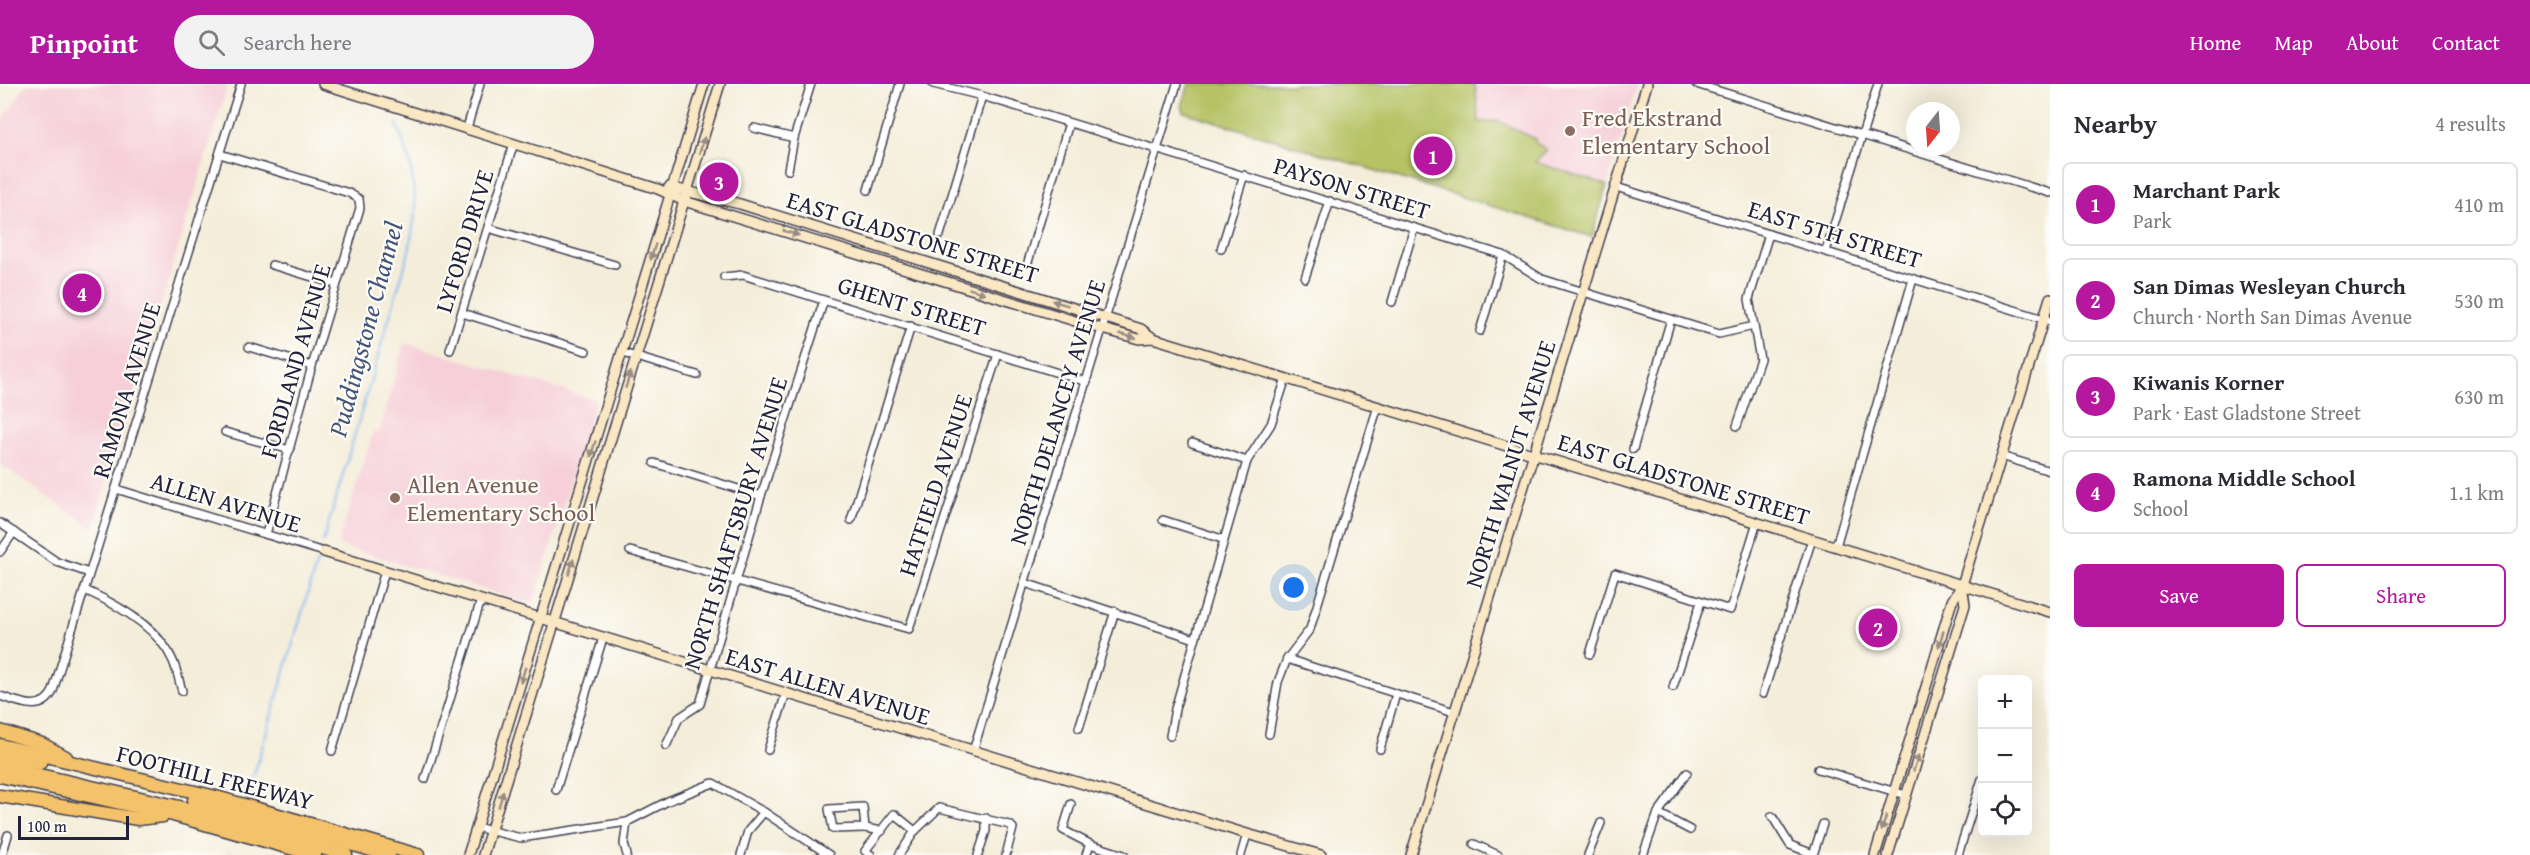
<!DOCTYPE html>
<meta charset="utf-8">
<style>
body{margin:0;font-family:"Gentium Book Plus",serif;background:#f2f2f3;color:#2b2b33}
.controls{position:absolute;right:18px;bottom:18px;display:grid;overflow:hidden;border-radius:9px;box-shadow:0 6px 24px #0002}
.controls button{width:54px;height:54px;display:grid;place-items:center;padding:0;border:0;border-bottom:2px solid #e1e1e2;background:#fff;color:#2b2b33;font:30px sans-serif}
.compass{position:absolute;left:1906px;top:18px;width:54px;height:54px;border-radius:50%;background:#fff;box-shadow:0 6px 24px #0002;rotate:197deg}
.scale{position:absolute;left:18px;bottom:15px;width:111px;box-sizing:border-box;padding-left:6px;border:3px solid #22223b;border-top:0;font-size:16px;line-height:21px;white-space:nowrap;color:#22223b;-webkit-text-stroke:4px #fdfcf7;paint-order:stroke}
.you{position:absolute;left:1294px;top:504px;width:21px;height:21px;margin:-15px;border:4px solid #fff;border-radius:50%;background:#1a73e8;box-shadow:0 0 0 9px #1a73e833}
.badge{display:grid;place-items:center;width:39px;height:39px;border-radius:50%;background:#b5179e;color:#fff;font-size:20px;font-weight:700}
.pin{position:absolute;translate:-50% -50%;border:3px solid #fff;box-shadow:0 2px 6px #0006}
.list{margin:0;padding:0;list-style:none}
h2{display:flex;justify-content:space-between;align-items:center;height:78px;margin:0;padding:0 24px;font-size:26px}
h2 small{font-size:20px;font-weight:400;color:#7c7c81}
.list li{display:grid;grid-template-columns:39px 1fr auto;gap:18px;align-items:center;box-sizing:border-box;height:84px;margin:0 12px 12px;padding:0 12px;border:2px solid #e1e1e2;border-radius:9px}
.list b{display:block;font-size:22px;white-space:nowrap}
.list p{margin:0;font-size:20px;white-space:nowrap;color:#7c7c81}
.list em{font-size:20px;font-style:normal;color:#7c7c81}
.actions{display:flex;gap:12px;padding:18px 24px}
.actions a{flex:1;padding:14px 0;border:2px solid #b5179e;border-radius:9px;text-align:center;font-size:21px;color:#b5179e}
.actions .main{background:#b5179e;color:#fff}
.icon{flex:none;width:33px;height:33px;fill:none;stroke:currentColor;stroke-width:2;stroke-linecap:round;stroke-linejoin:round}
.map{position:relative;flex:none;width:2050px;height:771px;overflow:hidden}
header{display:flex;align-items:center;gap:36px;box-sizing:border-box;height:84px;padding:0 30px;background:#b5179e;color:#fff}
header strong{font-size:28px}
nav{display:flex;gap:33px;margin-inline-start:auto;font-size:21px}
.search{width:420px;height:54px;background:#f2f2f3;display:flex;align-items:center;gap:15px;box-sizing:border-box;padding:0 21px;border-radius:33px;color:#7c7c81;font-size:22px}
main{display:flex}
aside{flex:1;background:#fff}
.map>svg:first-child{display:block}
.built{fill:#f6cfd8}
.green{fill:#b5c365;stroke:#6c7250;stroke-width:1.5}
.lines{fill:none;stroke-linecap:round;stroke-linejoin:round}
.stream{stroke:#81b8f0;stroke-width:2}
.street-casing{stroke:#424053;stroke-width:10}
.secondary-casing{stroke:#424053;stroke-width:12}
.highway-casing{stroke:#424053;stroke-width:15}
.street{stroke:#fff;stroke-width:7}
.secondary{stroke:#fae7c3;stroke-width:9}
.highway{stroke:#f3c26a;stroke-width:12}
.oneway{fill:#998e86}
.education-dot{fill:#8d6e63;stroke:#fdfcf7;stroke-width:2}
.labels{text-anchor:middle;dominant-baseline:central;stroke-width:4.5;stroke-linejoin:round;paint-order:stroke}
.education-label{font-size:24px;fill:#785e54;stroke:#fdfcf7;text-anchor:start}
.street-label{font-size:24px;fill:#22223b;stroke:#fdfcf7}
.water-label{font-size:26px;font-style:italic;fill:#43567a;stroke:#fdfcf7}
</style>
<header>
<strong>Pinpoint</strong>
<div class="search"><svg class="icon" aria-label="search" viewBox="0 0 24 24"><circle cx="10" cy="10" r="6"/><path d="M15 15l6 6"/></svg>Search here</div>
<nav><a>Home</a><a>Map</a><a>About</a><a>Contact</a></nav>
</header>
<main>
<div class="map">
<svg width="2050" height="771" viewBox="0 0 2050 771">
<rect width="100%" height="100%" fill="#fdfcf7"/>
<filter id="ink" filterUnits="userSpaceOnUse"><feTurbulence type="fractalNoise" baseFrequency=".0167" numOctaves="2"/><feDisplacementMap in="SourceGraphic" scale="12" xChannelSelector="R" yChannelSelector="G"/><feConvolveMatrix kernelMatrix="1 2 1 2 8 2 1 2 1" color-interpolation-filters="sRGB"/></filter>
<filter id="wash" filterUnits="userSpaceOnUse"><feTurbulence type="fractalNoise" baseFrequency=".008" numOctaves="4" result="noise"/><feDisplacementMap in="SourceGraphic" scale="24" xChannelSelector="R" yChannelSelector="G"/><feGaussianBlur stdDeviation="1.35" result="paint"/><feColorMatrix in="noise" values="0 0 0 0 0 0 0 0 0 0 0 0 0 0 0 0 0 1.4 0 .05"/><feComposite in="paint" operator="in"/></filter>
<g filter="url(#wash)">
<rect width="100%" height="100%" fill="#f4edd9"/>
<!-- built -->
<g class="built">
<polygon points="27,0 228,0 93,444 0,380 0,39"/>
<polygon points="1475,0 1637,0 1607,101 1534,78 1499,37 1479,38"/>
<polygon points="405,259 596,316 534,518 529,519 338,461 373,348 379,349"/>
</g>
<!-- green -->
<g class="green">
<polygon points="1189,0 1475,0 1479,38 1499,37 1535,55 1535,58 1547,66 1535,78 1607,101 1592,153 1184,28 1182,22"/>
<polygon points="703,84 738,95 733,111 703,101 700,95"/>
</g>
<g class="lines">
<!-- stream -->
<g class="stream">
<polyline points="323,458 409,167 416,124 410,77 397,40"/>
<polyline points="251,701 317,478"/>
<polyline points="229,771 230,768"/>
</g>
</g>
</g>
<g filter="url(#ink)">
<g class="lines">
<!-- street casing -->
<g class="street-casing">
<g id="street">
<polyline points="933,0 982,12 1503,171 1542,195 1719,250 1754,242"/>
<polyline points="1696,0 2050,109"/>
<polyline points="467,44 480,0"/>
<polyline points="754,44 794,54"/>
<polyline points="220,70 349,109 359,115 360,124 312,282 266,450"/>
<polyline points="788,86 794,54 811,0"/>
<polyline points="1616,103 2050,237"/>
<polyline points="868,106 900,0"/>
<polyline points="488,144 615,181"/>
<polyline points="940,151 982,12"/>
<polyline points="1221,165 1244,91"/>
<polyline points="1826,167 1878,0"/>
<polyline points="1028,178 1069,39"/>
<polyline points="272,181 336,200"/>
<polyline points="724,193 743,191 1087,298"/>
<polyline points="1305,194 1330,117"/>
<polyline points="1392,218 1414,144"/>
<polyline points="462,229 586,267"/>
<polyline points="1480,247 1503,171"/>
<polyline points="249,263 312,282"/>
<polyline points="450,266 514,59"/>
<polyline points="623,269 697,291"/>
<polyline points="1737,342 1760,275 1749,215 1769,150"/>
<polyline points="225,348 290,366"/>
<polyline points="1192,359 1247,377"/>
<polyline points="1633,365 1671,235"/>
<polyline points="2001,372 2050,387"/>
<polyline points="654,379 761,412"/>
<polyline points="116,405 324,468"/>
<polyline points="851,436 911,242"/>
<polyline points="1163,436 1222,455"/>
<polyline points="0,439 57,478 89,489"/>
<polyline points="1836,462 1913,195"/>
<polyline points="630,467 909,545 998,270"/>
<polyline points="0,468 14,448"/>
<polyline points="1025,499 1195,555"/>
<path d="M85,506c31,14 72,36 87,69 5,10 7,22 10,32"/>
<polyline points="1590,570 1615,489 1730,526 1757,438"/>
<polyline points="1287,575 1454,628"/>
<polyline points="1673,603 1701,518"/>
<polyline points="1763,610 1812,455"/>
<path d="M0,612c19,6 42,18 53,-5l188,-607"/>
<polyline points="1079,644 1115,527"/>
<polyline points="1269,650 1278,598 1287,575 1310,545 1378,322"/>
<polyline points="1170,652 1175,625 1247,377 1271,340 1286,294"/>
<polyline points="666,662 679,634 700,620 761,412 824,216"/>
<polyline points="1380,665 1396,610"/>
<polyline points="768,666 786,609"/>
<polyline points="332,667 385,487"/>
<polyline points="973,667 1177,0"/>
<polyline points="1818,685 1906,711"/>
<polyline points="425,695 481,516"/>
<polyline points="556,706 603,554"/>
<polyline points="1071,720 1063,746 1090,760 1124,771"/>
<polygon points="863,723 865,744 833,745 829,725"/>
<polyline points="1658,729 1690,746"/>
<polyline points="1772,732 1790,761 1813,770"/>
<polyline points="476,743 521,754 627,738 668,717 713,699 764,728 829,771"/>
<polyline points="865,744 882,747"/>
<polyline points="1474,760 1498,771"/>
<polyline points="2,771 8,751"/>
<polyline points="627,771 624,760 627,738"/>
<polyline points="741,771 748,747 764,728"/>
<polyline points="871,771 865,767 894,730 915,747"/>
<polyline points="899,771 915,747 939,724 1010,741 1013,744 1006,771"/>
<polyline points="978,771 986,747 986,734"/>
<polyline points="1086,771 1090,760"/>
<polyline points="1241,771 1247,750"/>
<polyline points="1588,771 1601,739"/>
<polyline points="1643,771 1658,729 1687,689"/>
<polyline points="1813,771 1823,740"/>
<polyline points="1958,771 1982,695"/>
</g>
</g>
<!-- secondary casing -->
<g class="secondary-casing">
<g id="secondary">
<polyline points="323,0 658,105 684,117 1088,241 1139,255 1153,254 2050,528"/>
<polyline points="669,103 740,120 1141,245 1153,254"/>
<polyline points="324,468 1247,750 1321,771"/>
<polyline points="468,771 704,0"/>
<polyline points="483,771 720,0"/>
<polyline points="1411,771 1647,0"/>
<polyline points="1875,771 1952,517 1962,501 2050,214"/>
<polyline points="1888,771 1965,521 1962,501"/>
</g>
</g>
<!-- highway casing -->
<g class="highway-casing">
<g id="highway">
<polyline points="0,647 42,660 66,673"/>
<polyline points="0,661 216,713 418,771"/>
<polyline points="0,671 40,679"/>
<polyline points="0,682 193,726 346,771"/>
<polyline points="0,692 173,731 315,771"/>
<polyline points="0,712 138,735 163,732"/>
<polyline points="194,716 389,771"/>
</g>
</g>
<!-- street -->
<use href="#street" class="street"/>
<!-- secondary -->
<use href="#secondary" class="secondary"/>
<!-- highway -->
<use href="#highway" class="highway"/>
</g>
<!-- one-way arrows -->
<defs><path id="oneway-solid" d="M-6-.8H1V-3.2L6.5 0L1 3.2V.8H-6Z" transform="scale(1.5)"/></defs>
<g class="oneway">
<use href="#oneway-solid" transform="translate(702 61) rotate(-73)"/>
<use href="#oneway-solid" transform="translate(791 149) rotate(17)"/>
<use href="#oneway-solid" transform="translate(653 168) rotate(107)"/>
<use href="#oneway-solid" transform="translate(977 207) rotate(17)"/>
<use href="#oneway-solid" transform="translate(1060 219) rotate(-163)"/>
<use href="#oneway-solid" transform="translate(1128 252) rotate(16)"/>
<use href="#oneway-solid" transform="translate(628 296) rotate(-73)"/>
<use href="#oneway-solid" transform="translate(593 365) rotate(107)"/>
<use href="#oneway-solid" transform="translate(571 483) rotate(-73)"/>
<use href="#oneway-solid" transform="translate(1941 555) rotate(107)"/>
<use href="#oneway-solid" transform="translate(523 591) rotate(107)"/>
<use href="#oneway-solid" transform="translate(1916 679) rotate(-72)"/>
<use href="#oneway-solid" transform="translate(501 715) rotate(-73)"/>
<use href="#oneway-solid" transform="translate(1884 739) rotate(107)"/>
</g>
</g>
<!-- markers -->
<g class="education-dot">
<circle cx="1570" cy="47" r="6"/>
<circle cx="395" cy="414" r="6"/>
</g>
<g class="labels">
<!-- education labels -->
<g class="education-label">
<text x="1582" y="33">Fred Ekstrand<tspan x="1582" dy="28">Elementary School</tspan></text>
<text x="407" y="400">Allen Avenue<tspan x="407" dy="28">Elementary School</tspan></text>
</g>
<!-- street labels -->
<g class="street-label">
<text transform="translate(1352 104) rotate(17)">PAYSON STREET</text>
<text transform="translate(1835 150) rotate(17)">EAST 5TH STREET</text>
<text transform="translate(913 153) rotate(17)">EAST GLADSTONE STREET</text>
<text transform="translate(464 157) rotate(-73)">LYFORD DRIVE</text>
<text transform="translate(912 222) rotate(17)">GHENT STREET</text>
<text transform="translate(295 277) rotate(-74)">FORDLAND AVENUE</text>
<text transform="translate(126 306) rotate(-73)">RAMONA AVENUE</text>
<text transform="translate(1057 328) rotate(-73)">NORTH DELANCEY AVENUE</text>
<text transform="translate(1510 380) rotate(-73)">NORTH WALNUT AVENUE</text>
<text transform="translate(1684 395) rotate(17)">EAST GLADSTONE STREET</text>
<text transform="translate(935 401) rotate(-72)">HATFIELD AVENUE</text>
<text transform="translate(226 418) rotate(17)">ALLEN AVENUE</text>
<text transform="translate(735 439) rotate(-73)">NORTH SHAFTSBURY AVENUE</text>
<text transform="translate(828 602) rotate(17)">EAST ALLEN AVENUE</text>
<text transform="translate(215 693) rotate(14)">FOOTHILL FREEWAY</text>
</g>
<!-- water labels -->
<g class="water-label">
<text transform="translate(365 245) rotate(-75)">Puddingstone Channel</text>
</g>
</g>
</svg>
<div class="controls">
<button>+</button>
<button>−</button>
<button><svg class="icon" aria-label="locate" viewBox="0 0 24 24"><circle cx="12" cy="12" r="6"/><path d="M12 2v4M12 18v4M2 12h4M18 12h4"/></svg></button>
</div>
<svg class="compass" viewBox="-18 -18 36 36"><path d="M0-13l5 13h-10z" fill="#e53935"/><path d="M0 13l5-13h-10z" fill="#7c7c81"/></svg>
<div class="scale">100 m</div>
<div class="you"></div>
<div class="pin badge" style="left:1433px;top:72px">1</div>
<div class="pin badge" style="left:1878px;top:544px">2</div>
<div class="pin badge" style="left:719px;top:98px">3</div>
<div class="pin badge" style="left:82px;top:209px">4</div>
</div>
<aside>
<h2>Nearby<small>4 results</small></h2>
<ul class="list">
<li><span class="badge">1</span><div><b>Marchant Park</b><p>Park</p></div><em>410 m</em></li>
<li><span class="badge">2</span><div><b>San Dimas Wesleyan Church</b><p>Church · North San Dimas Avenue</p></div><em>530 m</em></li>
<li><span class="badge">3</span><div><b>Kiwanis Korner</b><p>Park · East Gladstone Street</p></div><em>630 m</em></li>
<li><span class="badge">4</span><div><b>Ramona Middle School</b><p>School</p></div><em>1.1 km</em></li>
</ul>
<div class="actions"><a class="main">Save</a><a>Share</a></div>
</aside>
</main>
